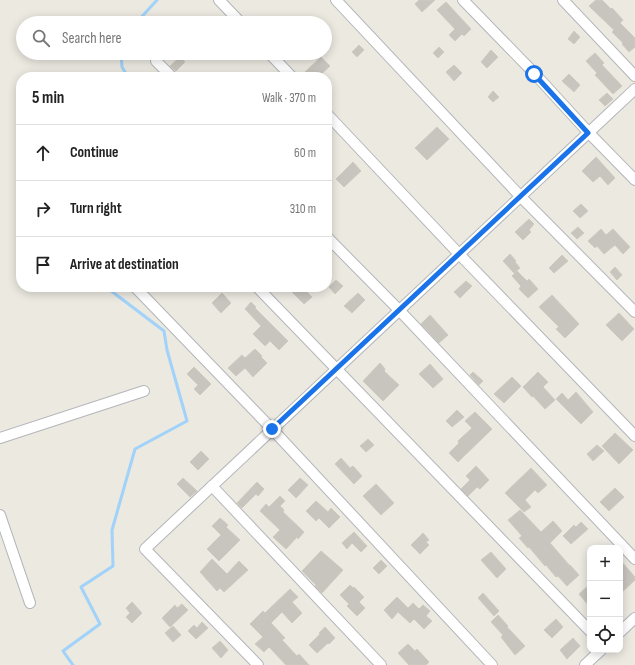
<!DOCTYPE html>
<meta charset="utf-8">
<style>
body{margin:0;font-family:"Sofia Sans Condensed",sans-serif;background:#f2f2f2;color:#222}
.controls{position:absolute;right:12px;bottom:12px;display:grid;overflow:hidden;border-radius:8px;box-shadow:0 2px 10px #0003}
.controls button{width:36px;height:36px;display:grid;place-items:center;padding:0;border:0;border-bottom:1px solid #e0e0e0;background:#fff;color:#222;font:20px sans-serif}
.stop{position:absolute;width:12px;height:12px;margin:-9px;border:3px solid #1a73e8;border-radius:50%;background:#fff}
.stop.end{background:#1a73e8;border-color:#fff;box-shadow:0 1px 4px #0008}
.list{margin:0;padding:0;list-style:none}
h2{display:flex;justify-content:space-between;align-items:center;height:52px;margin:0;padding:0 16px;font-size:17px}
h2 small{font-size:13px;font-weight:400;color:#767676}
.list li{display:grid;grid-template-columns:26px 1fr auto;gap:12px;align-items:center;box-sizing:border-box;height:56px;padding:0 16px;border-top:1px solid #e0e0e0}
.list b{display:block;font-size:15px;white-space:nowrap}
.list em{font-size:13px;font-style:normal;color:#767676}
.icon{flex:none;width:22px;height:22px;fill:none;stroke:currentColor;stroke-width:2;stroke-linecap:round;stroke-linejoin:round}
.map{position:relative;flex:none;width:635px;height:665px;overflow:hidden}
.search{position:absolute;background:#fff;box-shadow:0 2px 10px #0003;left:16px;top:16px;width:316px;height:44px;display:flex;align-items:center;gap:10px;box-sizing:border-box;padding:0 14px;border-radius:22px;color:#767676;font-size:15px}
.panel{position:absolute;background:#fff;box-shadow:0 2px 10px #0003;left:16px;top:72px;width:316px;height:220px;border-radius:16px}
.map>svg:first-child{display:block}
.lines{fill:none;stroke-linecap:round;stroke-linejoin:round}
.stream{stroke:#a1d2fa;stroke-width:3}
.building{fill:#c8c5bf;stroke:#cfcabf}
.street-casing{stroke:#b3b6ba;stroke-width:12}
.street{stroke:#fff;stroke-width:10}
.route{stroke:#1a73e8;stroke-width:5}
</style>
<div class="map">
<svg width="635" height="665" viewBox="0 0 635 665">
<rect width="100%" height="100%" fill="#ebe9e0"/>
<g class="lines">
<!-- stream -->
<g class="stream">
<polyline points="136,23 157,0"/>
<polyline points="121,53 122,67 128,77"/>
<polyline points="73,665 63,651 100,624 81,587 113,566 112,530 135,449 187,421 167,350 164,331 106,287"/>
</g>
</g>
<!-- building -->
<g class="building">
<polygon points="419,0 435,0 422,12 415,4"/>
<polygon points="596,0 602,0 611,9 612,8 623,20 620,23 635,38 635,47 629,52 622,44 623,43 612,32 614,30 589,6"/>
<polygon points="446,2 471,29 464,36 462,34 455,41 449,35 455,29 437,10"/>
<polygon points="574,31 580,37 574,44 568,39"/>
<polygon points="359,45 364,50 357,57 352,52"/>
<polygon points="439,47 444,52 438,58 433,53"/>
<polygon points="491,50 498,57 487,68 481,62"/>
<polygon points="595,53 604,63 602,65 622,86 613,94 595,75 597,73 586,61"/>
<polygon points="180,57 185,62 176,71 170,66"/>
<polygon points="321,57 330,66 318,77 310,77 305,72"/>
<polygon points="454,65 462,73 454,81 446,72"/>
<polygon points="569,74 580,85 574,92 562,81"/>
<polygon points="493,91 499,97 493,102 488,97"/>
<polygon points="607,93 613,99 605,106 599,100"/>
<polygon points="437,127 449,139 427,160 415,148"/>
<polygon points="596,157 615,178 608,185 600,176 593,182 582,171"/>
<polygon points="353,162 361,171 344,187 336,179"/>
<polygon points="581,204 588,211 580,218 573,211"/>
<polygon points="529,219 534,224 529,230 531,232 523,240 515,232"/>
<polygon points="578,227 584,233 577,239 571,233"/>
<polygon points="601,229 606,235 613,229 630,247 623,254 615,245 604,254 597,246 595,248 588,241"/>
<polygon points="510,254 516,261 515,262 520,268 514,273 503,261"/>
<polygon points="562,255 568,261 554,273 549,268"/>
<polygon points="615,267 622,275 617,280 610,272"/>
<polygon points="517,271 527,281 529,279 538,289 528,298 519,289 521,286 512,276"/>
<polygon points="336,280 343,286 335,294 329,287"/>
<polygon points="466,281 472,286 460,298 454,292"/>
<polygon points="287,287 302,287 312,297 304,304"/>
<polygon points="222,293 231,303 221,313 212,303"/>
<polygon points="358,293 365,300 352,313 344,306"/>
<polygon points="552,295 579,324 565,338 556,329 559,327 539,307"/>
<polygon points="251,302 256,307 255,308 288,341 279,350 270,341 265,346 253,334 261,326 245,309"/>
<polygon points="619,313 634,329 622,341 606,325"/>
<polygon points="430,315 448,335 439,343 421,324"/>
<polygon points="255,349 262,356 261,357 267,363 253,377 245,368 236,376 228,368 242,355 245,358"/>
<polygon points="380,363 385,369 384,371 399,385 383,401 363,381"/>
<polygon points="430,364 443,379 433,388 419,374"/>
<polygon points="194,367 211,384 200,395 194,389 198,385 187,374"/>
<polygon points="473,372 483,381 479,385 470,375"/>
<polygon points="538,372 548,382 543,387 555,400 545,409 533,396 532,397 523,387"/>
<polygon points="512,377 521,386 504,403 494,394"/>
<polygon points="576,392 593,412 581,424 556,399 562,393 568,400"/>
<polygon points="457,410 464,417 452,427 446,421"/>
<polygon points="475,412 492,429 458,462 449,453 459,443 458,441 472,428 465,421"/>
<polygon points="615,433 633,450 619,464 602,446"/>
<polygon points="368,439 374,445 366,452 360,446"/>
<polygon points="597,445 604,451 593,461 587,454"/>
<polygon points="201,451 209,459 198,470 190,462"/>
<polygon points="341,458 350,468 353,466 362,476 354,484 335,464"/>
<polygon points="476,466 489,480 480,489 477,487 468,496 461,489 470,480 466,476"/>
<polygon points="531,468 547,485 538,493 535,490 525,500 531,507 524,512 505,493"/>
<polygon points="183,478 197,491 190,497 177,484"/>
<polygon points="300,478 308,485 296,498 288,490"/>
<polygon points="257,482 264,489 258,496 256,494 242,508 237,503"/>
<polygon points="376,484 394,503 381,515 363,496"/>
<polygon points="615,488 624,497 609,511 600,502"/>
<polygon points="280,496 285,501 280,506 284,510 283,512 304,532 298,539 297,537 286,549 273,537 280,530 260,511 266,504 269,507"/>
<polygon points="316,501 328,512 331,508 340,517 329,528 319,518 316,521 306,511"/>
<polygon points="520,510 541,532 553,521 562,531 550,543 570,566 570,565 579,575 567,586 558,576 556,577 546,565 545,566 529,547 528,548 519,538 522,536 508,520"/>
<polygon points="220,518 228,525 226,527 240,540 219,561 207,549 221,535 212,526"/>
<polygon points="581,522 588,529 571,544 563,536 574,525 576,527"/>
<polygon points="354,532 367,546 361,552 352,543 347,549 342,543"/>
<polygon points="423,533 429,540 426,542 429,545 420,554 411,545"/>
<polygon points="321,551 343,570 322,593 315,586 316,585 302,571"/>
<polygon points="491,552 506,569 497,578 481,560"/>
<polygon points="212,559 227,574 239,561 248,570 224,592 220,588 217,591 200,572"/>
<polygon points="381,560 387,566 379,574 373,568"/>
<polygon points="620,560 635,577 635,580 620,594"/>
<polygon points="590,584 590,607 579,594"/>
<polygon points="350,585 353,588 354,587 364,597 359,602 365,608 357,616 347,606 349,604 340,595"/>
<polygon points="290,589 298,597 292,602 302,613 292,623 282,612 271,623 285,638 282,640 297,656 299,654 309,665 286,665 269,647 264,652 255,644 263,637 250,624 263,611 265,613"/>
<polygon points="483,593 499,611 494,616 478,598"/>
<polygon points="397,597 408,608 413,603 419,609 423,605 430,611 426,616 432,621 424,629 414,619 410,623 398,612 392,619 384,610"/>
<polygon points="132,602 142,613 132,623 126,617 130,613 126,608"/>
<polygon points="182,604 188,610 170,627 162,618 175,605 177,608"/>
<polygon points="498,615 508,626 507,627 525,646 515,655 501,637 503,635 491,622"/>
<polygon points="556,619 563,627 552,638 544,630"/>
<polygon points="202,622 208,628 196,639 188,631 194,625 197,628"/>
<polygon points="173,626 181,635 173,642 165,633"/>
<polygon points="325,627 335,638 329,644 328,643 317,653 309,645 320,634 319,633"/>
<polygon points="573,638 580,646 567,659 560,650"/>
<polygon points="220,641 228,650 221,658 212,648"/>
<polygon points="408,644 415,651 417,649 429,662 426,665 409,665 398,653"/>
</g>
<g class="lines">
<!-- street casing -->
<g class="street-casing">
<g id="street">
<polyline points="219,0 241,23"/>
<polyline points="336,0 521,197 635,312"/>
<polyline points="463,0 534,73 589,133 635,180"/>
<polyline points="563,0 635,76"/>
<polyline points="269,53 292,77"/>
<polyline points="156,61 172,77"/>
<polyline points="327,114 460,255 635,436"/>
<polyline points="327,237 399,310 635,559"/>
<polyline points="135,287 272,429 492,665"/>
<polyline points="257,287 590,631"/>
<polyline points="0,438 144,391"/>
<polyline points="212,486 381,665"/>
<polyline points="0,515 30,603"/>
<polyline points="620,632 635,618"/>
<path d="M258,665l-113,-116c163,-153 327,-306 490,-460"/>
<polyline points="585,665 601,650"/>
</g>
</g>
<!-- street -->
<use href="#street" class="street"/>
</g>
<g class="lines">
<!-- route -->
<path class="route" d="M272,429c105,-99 211,-197 316,-296l-54,-59"/>
</g>
</svg>
<div class="controls">
<button>+</button>
<button>−</button>
<button><svg class="icon" aria-label="locate" viewBox="0 0 24 24"><circle cx="12" cy="12" r="6"/><path d="M12 2v4M12 18v4M2 12h4M18 12h4"/></svg></button>
</div>
<div class="stop" style="left:534px;top:74px"></div>
<div class="stop end" style="left:272px;top:429px"></div>
<div class="search"><svg class="icon" aria-label="search" viewBox="0 0 24 24"><circle cx="10" cy="10" r="6"/><path d="M15 15l6 6"/></svg>Search here</div>
<section class="panel">
<h2>5 min<small>Walk · 370 m</small></h2>
<ul class="list">
<li><svg class="icon" aria-label="ahead" viewBox="0 0 24 24"><path d="M12 20V5M6 11l6-6 6 6"/></svg><div><b>Continue</b></div><em>60 m</em></li>
<li><svg class="icon" aria-label="right" viewBox="0 0 24 24"><path d="M7 20v-9h11M14 6l5 5-5 5"/></svg><div><b>Turn right</b></div><em>310 m</em></li>
<li><svg class="icon" aria-label="arrive" viewBox="0 0 24 24"><path d="M6 21V4h12l-3 4 3 4H6"/></svg><div><b>Arrive at destination</b></div></li>
</ul>
</section>
</div>
